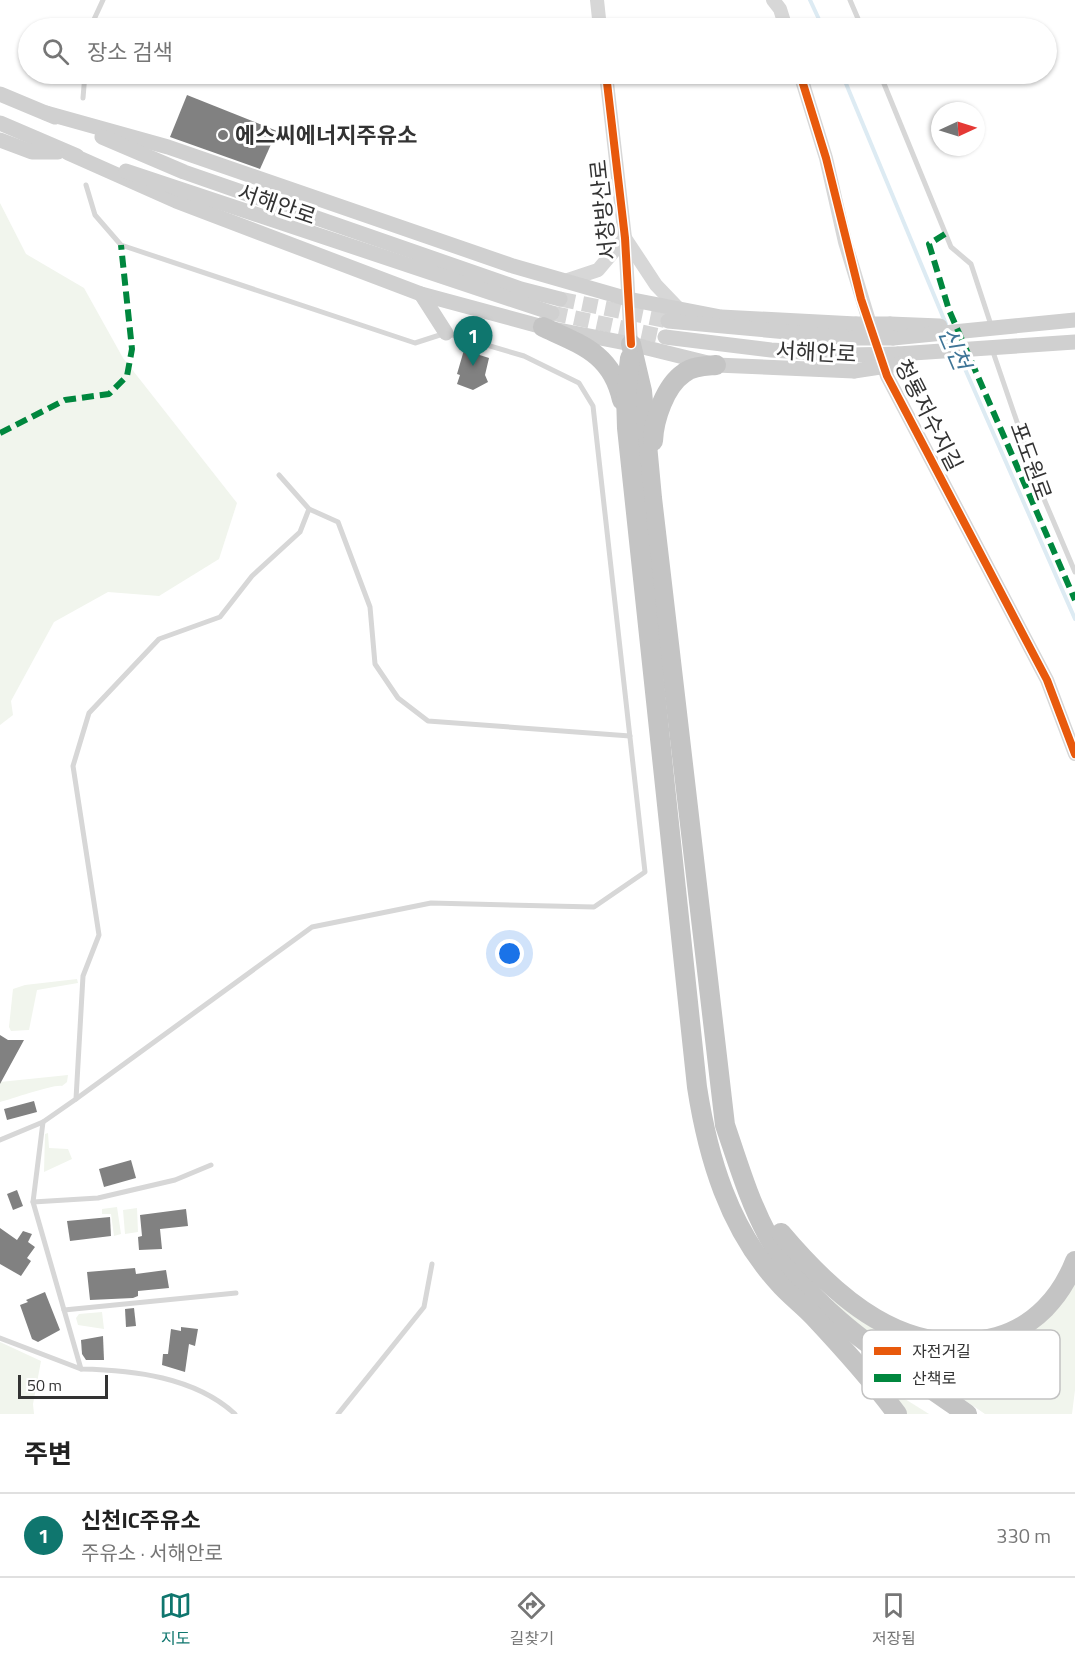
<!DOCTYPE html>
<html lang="ko">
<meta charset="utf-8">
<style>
body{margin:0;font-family:"Titillium Web","Noto Sans KR",sans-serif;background:#f6f6f6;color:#222}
.compass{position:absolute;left:931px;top:102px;width:54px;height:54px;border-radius:50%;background:#fff;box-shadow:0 2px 4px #0004;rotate:86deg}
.scale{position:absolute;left:18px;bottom:15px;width:90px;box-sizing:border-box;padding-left:6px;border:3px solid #333;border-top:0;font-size:16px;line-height:21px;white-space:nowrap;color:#333;-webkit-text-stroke:4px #fff;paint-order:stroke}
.you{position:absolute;left:510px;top:954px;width:21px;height:21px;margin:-15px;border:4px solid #fff;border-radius:50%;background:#1a73e8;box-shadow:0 0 0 9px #1a73e833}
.badge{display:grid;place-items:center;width:39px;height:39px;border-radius:50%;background:#0f766e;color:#fff;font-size:20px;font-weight:700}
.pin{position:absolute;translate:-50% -50px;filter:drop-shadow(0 2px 3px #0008)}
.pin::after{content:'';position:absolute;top:32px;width:21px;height:18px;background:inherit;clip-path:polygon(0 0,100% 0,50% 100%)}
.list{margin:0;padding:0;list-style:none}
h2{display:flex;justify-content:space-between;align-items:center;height:78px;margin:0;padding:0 24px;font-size:26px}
h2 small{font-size:20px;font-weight:400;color:#767676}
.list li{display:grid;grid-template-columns:39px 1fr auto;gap:18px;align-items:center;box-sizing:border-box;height:84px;padding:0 24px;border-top:2px solid #e0e0e0}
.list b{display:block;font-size:22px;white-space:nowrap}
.list p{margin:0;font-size:20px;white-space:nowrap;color:#767676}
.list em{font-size:20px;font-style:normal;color:#767676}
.icon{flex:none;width:33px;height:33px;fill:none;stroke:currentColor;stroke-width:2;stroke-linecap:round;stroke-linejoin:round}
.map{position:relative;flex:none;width:1075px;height:1414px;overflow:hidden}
.search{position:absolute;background:#fff;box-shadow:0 2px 4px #0004;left:18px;right:18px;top:18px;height:66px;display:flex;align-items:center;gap:15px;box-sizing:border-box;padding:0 21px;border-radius:33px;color:#767676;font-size:22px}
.sheet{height:162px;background:#fff}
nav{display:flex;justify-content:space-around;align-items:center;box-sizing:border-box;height:84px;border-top:2px solid #e0e0e0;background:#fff;font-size:16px;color:#767676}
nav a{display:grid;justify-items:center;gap:3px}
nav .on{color:#0f766e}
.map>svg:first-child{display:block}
.green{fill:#f1f5ed}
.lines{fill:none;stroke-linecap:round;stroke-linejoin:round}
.stream{stroke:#ddebf3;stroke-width:4}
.building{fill:#818181}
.secondary-tunnel{stroke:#d6d6d6;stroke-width:15;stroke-dasharray:15 8;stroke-linecap:butt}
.service{stroke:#d7d7d7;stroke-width:5}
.tertiary{stroke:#d7d7d7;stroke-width:14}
.secondary{stroke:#d0d0d0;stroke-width:15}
.motorway{stroke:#c4c4c4;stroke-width:20}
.secondary-bridge{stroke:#d0d0d0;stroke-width:15}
.quiet{stroke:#00873e;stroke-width:6;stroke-dasharray:12 6;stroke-linecap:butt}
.cycleway-casing{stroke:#fff;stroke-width:11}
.cycleway{stroke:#e8590c;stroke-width:8}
.poi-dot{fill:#7a7a7a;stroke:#fff;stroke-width:2}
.labels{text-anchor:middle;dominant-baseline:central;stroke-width:6;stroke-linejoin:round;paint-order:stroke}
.poi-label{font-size:22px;font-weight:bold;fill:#333;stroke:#fff;text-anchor:start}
.street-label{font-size:22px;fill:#333;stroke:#fff}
.water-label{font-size:24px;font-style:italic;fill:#3f7597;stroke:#fff}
.key{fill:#fff;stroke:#c2c2c2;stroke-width:1.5}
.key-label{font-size:16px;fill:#333}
</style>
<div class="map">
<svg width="1075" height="1414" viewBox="0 0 1075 1414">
<rect width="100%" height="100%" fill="#fff"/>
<!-- green -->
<g class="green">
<polygon points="0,203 26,254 84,288 123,358 237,503 219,559 159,596 108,592 54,622 11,701 13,715 0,725"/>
<polygon points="77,979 78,983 37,990 29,1030 11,1031 9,1027 13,989 25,985"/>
<path d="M68,1075l-1,7 -5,4c-8,-2 -50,13 -62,16v-20z"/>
<polygon points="48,1133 49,1148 68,1149 72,1159 44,1172 45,1134"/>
<polygon points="117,1207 121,1234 114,1236 111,1214 102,1214 102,1209"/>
<polygon points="137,1208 138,1232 125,1234 123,1210"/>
<path d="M1075,1276v114l-3,24h-87l-129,-88 -41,-38c47,33 90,64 150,64 13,-1 33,-3 44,-11 24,-19 45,-44 66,-65z"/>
<polygon points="102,1312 104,1329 78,1325 76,1318 79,1314"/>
<polygon points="0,1342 41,1361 33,1404 34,1414 0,1414"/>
<polygon points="881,1384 929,1414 906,1414"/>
</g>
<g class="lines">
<!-- stream -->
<g class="stream">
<polyline points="810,0 823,28"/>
<polyline points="842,74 946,324"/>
<polyline points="958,353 1075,619"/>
</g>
</g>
<!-- building -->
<g class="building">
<polygon points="187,95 277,131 260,169 170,137"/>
<polygon points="464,350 489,358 485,375 488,382 473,390 457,384 460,375 457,374"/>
<polygon points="0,1035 8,1040 24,1040 0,1084"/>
<polygon points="34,1101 37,1112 7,1120 4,1109"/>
<polygon points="131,1160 136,1178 104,1187 99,1169"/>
<polygon points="17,1190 23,1206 13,1210 7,1194"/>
<polygon points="186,1209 188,1226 160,1229 162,1249 139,1250 138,1237 142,1236 140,1215"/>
<polygon points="110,1217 111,1236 70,1241 67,1221"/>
<polygon points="0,1228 17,1240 23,1231 32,1234 28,1242 35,1247 27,1258 31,1261 21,1276 0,1264"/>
<polygon points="135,1268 136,1274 166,1270 169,1288 138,1291 138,1296 133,1298 90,1300 87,1272"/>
<polygon points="45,1292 60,1330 38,1342 32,1339 20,1305 28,1302 26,1300"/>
<polygon points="134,1308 136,1326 126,1327 125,1309"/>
<polygon points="181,1327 198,1329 195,1346 189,1344 185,1372 162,1365 163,1354 168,1354 171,1329 181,1331"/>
<polygon points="103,1336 104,1360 86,1360 82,1354 81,1340"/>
</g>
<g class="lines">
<!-- secondary-tunnel -->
<g class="secondary-tunnel">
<polyline points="560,299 668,321"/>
<polyline points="552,313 665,337"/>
</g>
<!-- service -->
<g class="service">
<polyline points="850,0 862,28"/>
<polyline points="90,28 103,0"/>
<polyline points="880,74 951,247 971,264 991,325"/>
<polyline points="83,98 85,74"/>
<polyline points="992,349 1041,492 1075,572"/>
<polyline points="279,475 309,509 338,522 370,607 375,664 398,698 428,721 630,736"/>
<polyline points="76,1099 312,927 431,903 594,907 645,872 593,406 579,383 524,356 446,333 415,343 121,245 95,215 86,185"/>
<path d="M43,1122l-10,80 48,167c52,1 114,8 154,45"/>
<polyline points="0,1140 43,1122 76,1099 83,976 99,935 73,766 89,713 159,639 220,617 252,576 300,532 309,509"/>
<polyline points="33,1202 98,1198 175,1180 211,1165"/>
<polyline points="64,1310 236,1293"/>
<polyline points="0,1338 81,1369"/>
<polyline points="338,1414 424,1307 432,1264"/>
</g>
<!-- tertiary -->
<g class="tertiary">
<polyline points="597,0 600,28"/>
<polyline points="773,0 780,9 786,28"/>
<polyline points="606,74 625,238 631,344"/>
<polyline points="800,74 826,158 845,242 873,334"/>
<polyline points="565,281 598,270 625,238 656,285 679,309"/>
<polyline points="881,358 887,376 1047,680 1075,754"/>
</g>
<!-- secondary -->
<g class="secondary">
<polyline points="0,94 55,117"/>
<polyline points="46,113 168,147 513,266 628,299 721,317 856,324"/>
<polyline points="0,123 77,156"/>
<polyline points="102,137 184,172 521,289 560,299"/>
<polyline points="0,140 32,152 58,152"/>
<polyline points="68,153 176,201 421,294 543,327 631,344 716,365 854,371"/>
<polyline points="126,171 552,313"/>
<polyline points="421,294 446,333"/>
<polyline points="668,321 853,338"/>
<polyline points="890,324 940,326"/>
<polyline points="665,337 771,350 851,355"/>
<polyline points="893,338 1075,320"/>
<polyline points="898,354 1075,342"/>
</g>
<!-- motorway -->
<g class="motorway">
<path d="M543,327c39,18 69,27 79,73"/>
<path d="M631,344l11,47 10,107 73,627c13,38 24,76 43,111 44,79 128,127 199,178"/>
<path d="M630,358l-4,36 1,34 70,659c11,71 32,141 81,195 11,13 25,23 36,35 29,31 58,63 83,97"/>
<path d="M653,441c1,-22 12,-55 31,-68 9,-7 22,-7 32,-8"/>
<path d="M781,1233c54,64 125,129 216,104 38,-11 64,-40 78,-76"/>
</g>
<!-- secondary-bridge -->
<g class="secondary-bridge">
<polyline points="856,324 890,324"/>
<polyline points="853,338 893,338"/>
<polyline points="851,355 898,354"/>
<polyline points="854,371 900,364"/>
</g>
<!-- quiet -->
<g class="quiet">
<polyline points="945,234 929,244 949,310 1075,600"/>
<polyline points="0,433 65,400 109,394 127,376 132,349 121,245"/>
</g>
<!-- cycleway casing -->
<g class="cycleway-casing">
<g id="cycleway">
<polyline points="606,74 625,238 631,344"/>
<polyline points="800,74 826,158 861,299 887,376 1047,680 1075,754"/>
</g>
</g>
<!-- cycleway -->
<use href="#cycleway" class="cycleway"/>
</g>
<!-- markers -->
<circle class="poi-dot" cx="223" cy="135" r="6"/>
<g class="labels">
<!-- poi labels -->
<g class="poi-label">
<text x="235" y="135">에스씨에너지주유소</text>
</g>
<!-- street labels -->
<g class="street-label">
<text transform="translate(277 204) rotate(19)">서해안로</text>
<text transform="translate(603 210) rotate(-96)">서창방산로</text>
<text transform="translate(816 352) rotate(3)">서해안로</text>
<text transform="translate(929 415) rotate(63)">청룡저수지길</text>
<text transform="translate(1031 461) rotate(70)">포도원로</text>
</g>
<!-- water labels -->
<g class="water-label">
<text transform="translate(955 348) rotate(67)">신천</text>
</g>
</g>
<!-- legend -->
<rect x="862" y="1330" width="198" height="69" rx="9" class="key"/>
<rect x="874" y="1347" width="27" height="8" fill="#e8590c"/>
<rect x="874" y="1374" width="27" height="8" fill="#00873e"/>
<g class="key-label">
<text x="912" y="1357">자전거길</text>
<text x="912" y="1384">산책로</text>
</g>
</svg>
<svg class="compass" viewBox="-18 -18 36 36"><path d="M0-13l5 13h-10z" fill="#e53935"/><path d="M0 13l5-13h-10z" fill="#767676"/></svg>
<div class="scale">50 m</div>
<div class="you"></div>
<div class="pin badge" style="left:473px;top:366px">1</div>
<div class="search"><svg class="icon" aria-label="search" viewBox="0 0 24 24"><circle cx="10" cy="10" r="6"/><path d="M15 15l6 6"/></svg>장소 검색</div>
</div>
<section class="sheet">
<h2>주변<small></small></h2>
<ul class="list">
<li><span class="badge">1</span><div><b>신천IC주유소</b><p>주유소 · 서해안로</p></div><em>330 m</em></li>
</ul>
</section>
<nav>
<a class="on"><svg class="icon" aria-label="map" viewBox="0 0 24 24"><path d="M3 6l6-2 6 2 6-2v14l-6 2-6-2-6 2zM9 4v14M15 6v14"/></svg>지도</a>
<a><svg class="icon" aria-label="directions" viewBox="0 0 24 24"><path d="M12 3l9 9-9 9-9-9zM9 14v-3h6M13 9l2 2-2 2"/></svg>길찾기</a>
<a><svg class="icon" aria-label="saved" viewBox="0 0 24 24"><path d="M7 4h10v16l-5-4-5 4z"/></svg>저장됨</a>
</nav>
